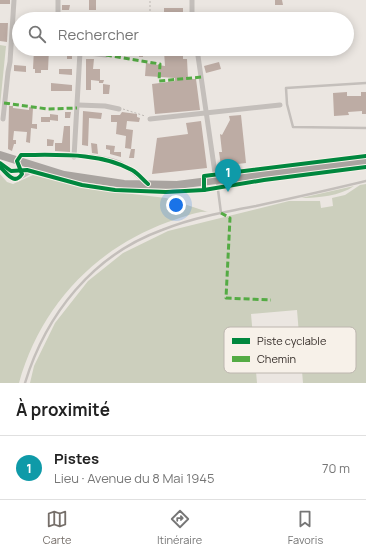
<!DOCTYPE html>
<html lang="fr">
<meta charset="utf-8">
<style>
body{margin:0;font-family:Manrope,sans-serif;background:#f2f2f2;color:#222}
.you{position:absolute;left:176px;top:205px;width:14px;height:14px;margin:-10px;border:3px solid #fff;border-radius:50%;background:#1a73e8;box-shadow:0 0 0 6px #1a73e833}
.badge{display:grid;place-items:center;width:26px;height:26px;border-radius:50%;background:#756e69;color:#fff;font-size:13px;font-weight:700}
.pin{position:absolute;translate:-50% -33px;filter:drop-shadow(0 1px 2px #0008)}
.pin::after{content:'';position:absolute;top:21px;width:14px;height:12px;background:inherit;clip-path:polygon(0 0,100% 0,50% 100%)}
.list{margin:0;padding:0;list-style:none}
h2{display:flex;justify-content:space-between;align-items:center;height:52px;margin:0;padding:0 16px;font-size:17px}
h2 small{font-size:13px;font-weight:400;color:#767676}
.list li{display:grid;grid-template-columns:26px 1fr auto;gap:12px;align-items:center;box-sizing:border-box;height:64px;padding:0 16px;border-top:1px solid #e0e0e0}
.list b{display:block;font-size:15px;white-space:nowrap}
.list p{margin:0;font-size:13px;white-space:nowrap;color:#767676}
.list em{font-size:13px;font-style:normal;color:#767676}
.icon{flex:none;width:22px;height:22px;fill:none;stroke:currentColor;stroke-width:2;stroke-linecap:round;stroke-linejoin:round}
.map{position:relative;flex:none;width:366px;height:383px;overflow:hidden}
.search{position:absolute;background:#fff;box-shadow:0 2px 10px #0003;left:12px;right:12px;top:12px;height:44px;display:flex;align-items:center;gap:10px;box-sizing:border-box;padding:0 14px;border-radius:22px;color:#767676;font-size:15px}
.sheet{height:116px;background:#fff}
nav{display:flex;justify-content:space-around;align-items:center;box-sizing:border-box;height:56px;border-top:1px solid #e0e0e0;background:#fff;font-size:11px;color:#767676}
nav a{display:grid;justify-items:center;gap:2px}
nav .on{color:#756e69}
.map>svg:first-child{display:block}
.green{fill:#cccfbd}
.building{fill:#bdaca4}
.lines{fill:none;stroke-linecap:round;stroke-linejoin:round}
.path{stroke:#bdb8b3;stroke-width:1;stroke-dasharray:2 2;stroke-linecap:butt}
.lane{stroke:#c4bfbb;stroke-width:2.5}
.street{stroke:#c4bfbb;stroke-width:5}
.primary{stroke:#a9a4a0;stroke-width:8}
.quiet{stroke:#54ab44;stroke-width:3;stroke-dasharray:6 3;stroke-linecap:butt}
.cycleway-casing{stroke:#f7f1e9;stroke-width:6}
.cycleway{stroke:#00873e;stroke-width:4}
.key{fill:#f7f1e9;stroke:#bdb6af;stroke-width:1}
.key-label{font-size:11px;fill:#352d29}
</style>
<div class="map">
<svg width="366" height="383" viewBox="0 0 366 383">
<rect width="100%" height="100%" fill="#ebe6e1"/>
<!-- green -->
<g class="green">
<polygon points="0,45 6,46 0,106"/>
<path d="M0,174l7,8 6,2 20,-9 57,14 76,9 42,14c-9,-2 -30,7 -40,10 -74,27 -128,85 -149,161h-19z"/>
<polygon points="366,184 366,383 303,383 297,310 251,314 257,383 30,383 34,366 55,323 88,281 123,253 168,231 289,201 320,201 321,208 333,206 332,198 345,195 360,185"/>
<path d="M354,186c-14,10 -36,12 -53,12z"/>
</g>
<!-- building -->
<g class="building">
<rect x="0" y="0" width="10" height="4"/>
<rect x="89" y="0" width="7" height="10"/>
<polygon points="275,0 282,0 283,5 275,5"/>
<polygon points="62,5 70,5 69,10 62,10"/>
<rect x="164" y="8" width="19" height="11"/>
<rect x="121" y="12" width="7" height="6"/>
<polygon points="0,23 8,23 7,42 0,41"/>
<polygon points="34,49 49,49 48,70 41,70 41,73 35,73 35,69 33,69"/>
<rect x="139" y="49" width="4" height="8"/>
<polygon points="167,49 183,49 183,59 187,59 188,79 196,79 200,110 155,114 152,84 175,81 175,78 145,76 146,63 165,66 164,51"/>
<polygon points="67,51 72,52 72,59 67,59"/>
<polygon points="86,59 94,59 93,69 100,69 100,80 104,80 103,83 99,83 99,81 91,80 91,90 86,90"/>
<polygon points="219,62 221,69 206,73 204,66"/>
<polygon points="14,65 26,66 26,72 14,71"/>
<polygon points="59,69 72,69 72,75 59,74"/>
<polygon points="51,83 72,85 72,91 51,91"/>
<polygon points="103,84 110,85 109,94 103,94"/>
<polygon points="347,92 347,96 361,96 361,92 366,92 366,114 362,114 362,111 348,112 349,115 334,116 333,93"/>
<polygon points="9,106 13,106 13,108 29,110 29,107 33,108 32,124 37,124 37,129 31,128 30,143 26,142 27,132 14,131 13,140 16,140 16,144 14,144 12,151 8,149"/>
<polygon points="83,111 102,113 101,119 89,118 88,146 82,145"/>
<polygon points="65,112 71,112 70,118 65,118"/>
<polygon points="122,112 137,114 137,117 140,118 139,122 127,121 126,129 133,130 131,149 125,148 126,136 116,134 117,122 111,122 111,115 120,115"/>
<polygon points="50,114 58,115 58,121 50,120 50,118 50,122 41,122 41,117 50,117"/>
<polygon points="241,115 246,163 221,166 219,152 222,152 220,134 222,135 230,120 229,116"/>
<polygon points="201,121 207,168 152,174 157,138 188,134 186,123"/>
<polygon points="64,126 70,126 70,152 55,151 55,143 62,143"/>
<polygon points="47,139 54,140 53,146 47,146"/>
<polygon points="91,143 97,144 98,154 92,153"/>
<polygon points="106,145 115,146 114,152 121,152 121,157 110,154 110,150 106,149"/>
<polygon points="131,149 135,149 134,158 129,158"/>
</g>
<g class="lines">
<!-- path -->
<g class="path">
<polyline points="150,19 150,0"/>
<polyline points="123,109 145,116"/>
</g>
<!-- lane -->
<g class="lane">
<polyline points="366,83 286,88 287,104 293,127 366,128"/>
<polyline points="217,182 221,213"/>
<path d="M25,383c21,-69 68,-128 137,-153 30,-12 62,-18 94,-24 37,-8 73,-16 110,-25"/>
</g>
<!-- street -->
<g class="street">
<polyline points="58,19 58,0"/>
<polyline points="192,19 192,0"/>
<polyline points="197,49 216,180"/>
<polyline points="80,52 106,55"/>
<polyline points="78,105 105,106 119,109"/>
<polyline points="3,119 8,72 10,62 14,0"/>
<polyline points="150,119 280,105"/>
<polyline points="74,157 80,52 77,49"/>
<path d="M0,167c7,6 14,19 22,7l-5,-13 4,-6c24,0 76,-1 98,8 12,5 19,13 29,21"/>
<polyline points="20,177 38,167"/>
</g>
<!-- primary -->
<polyline class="primary" points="0,155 64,175 124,184 177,185 366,161"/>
<!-- quiet -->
<g class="quiet">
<polyline points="106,55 160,64 159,81 202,77"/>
<polyline points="4,103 48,109 77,108"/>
<polyline points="221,213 230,218 226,298 271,300"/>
</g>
<!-- cycleway casing -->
<g class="cycleway-casing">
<g id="cycleway">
<polyline points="0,163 11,171 27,170 82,185 115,190 166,192 204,190 264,180 366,167"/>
<path d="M0,167c7,6 14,19 22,7l-5,-13 4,-6c36,0 79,-3 111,15 6,3 11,10 16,14"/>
<polyline points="204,190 204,176 366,156"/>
</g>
</g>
<!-- cycleway -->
<use href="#cycleway" class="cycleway"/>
</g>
<!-- legend -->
<rect x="224" y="327" width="132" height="46" rx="6" class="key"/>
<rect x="232" y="338" width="18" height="6" fill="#00873e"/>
<rect x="232" y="356" width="18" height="6" fill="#54ab44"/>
<g class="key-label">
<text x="257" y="345">Piste cyclable</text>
<text x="257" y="363">Chemin</text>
</g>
</svg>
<div class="you"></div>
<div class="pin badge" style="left:228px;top:192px;background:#0f9aa8">1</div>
<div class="search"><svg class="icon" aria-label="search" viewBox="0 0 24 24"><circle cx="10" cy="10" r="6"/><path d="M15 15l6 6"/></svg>Rechercher</div>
</div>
<section class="sheet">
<h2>À proximité<small></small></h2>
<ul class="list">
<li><span class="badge" style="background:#0f9aa8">1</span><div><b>Pistes</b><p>Lieu · Avenue du 8 Mai 1945</p></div><em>70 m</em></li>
</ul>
</section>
<nav>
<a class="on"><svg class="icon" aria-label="map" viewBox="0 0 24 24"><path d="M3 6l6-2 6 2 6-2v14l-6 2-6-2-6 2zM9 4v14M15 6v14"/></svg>Carte</a>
<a><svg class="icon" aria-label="directions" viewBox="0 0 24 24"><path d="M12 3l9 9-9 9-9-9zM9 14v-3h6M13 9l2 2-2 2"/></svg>Itinéraire</a>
<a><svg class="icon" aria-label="saved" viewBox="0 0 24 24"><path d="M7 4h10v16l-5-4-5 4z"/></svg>Favoris</a>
</nav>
